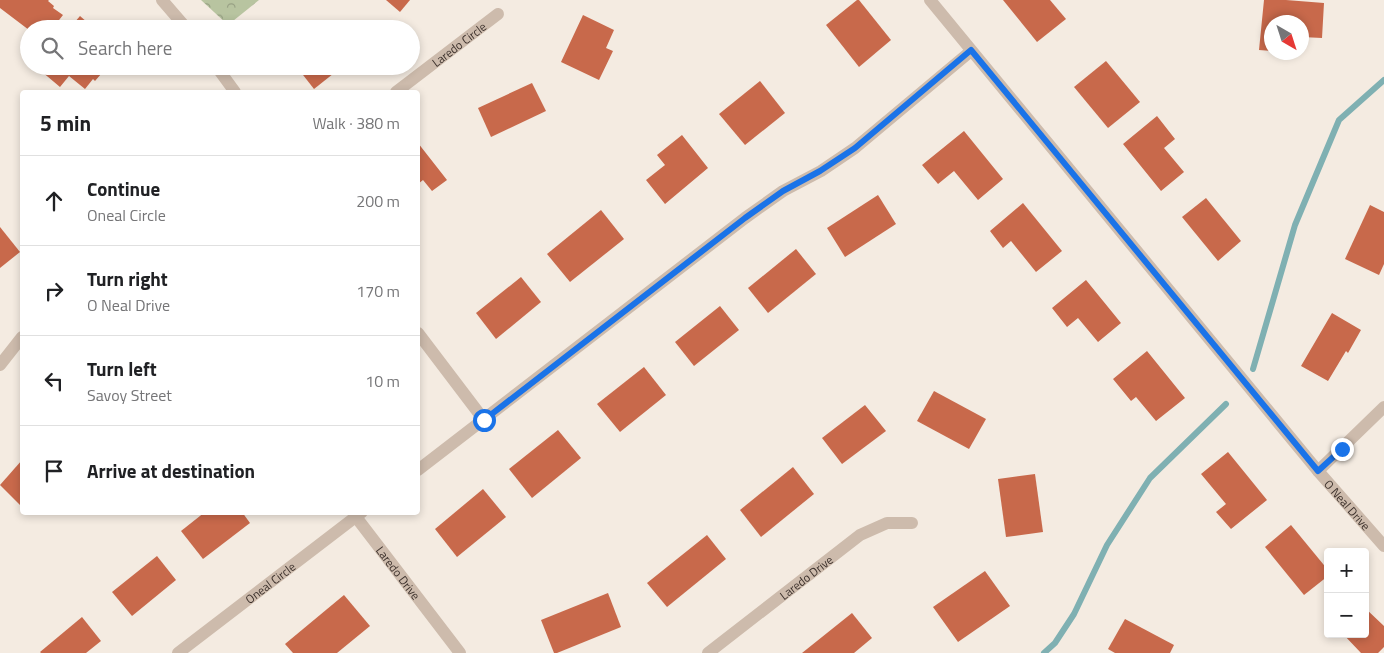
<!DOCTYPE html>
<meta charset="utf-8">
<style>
body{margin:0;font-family:"Titillium Web",sans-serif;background:#f6f6f6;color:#202124}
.controls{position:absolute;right:15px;bottom:15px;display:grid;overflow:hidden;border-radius:5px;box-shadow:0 2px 8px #0003}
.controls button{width:45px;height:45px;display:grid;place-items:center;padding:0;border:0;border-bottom:1px solid #e0e0e0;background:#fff;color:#202124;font:25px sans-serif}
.compass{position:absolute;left:1264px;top:15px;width:45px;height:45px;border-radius:50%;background:#fff;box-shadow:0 2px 8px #0003;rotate:141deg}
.stop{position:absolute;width:15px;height:15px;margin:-11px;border:4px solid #1a73e8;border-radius:50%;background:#fff}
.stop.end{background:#1a73e8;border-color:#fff;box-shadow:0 1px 5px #0008}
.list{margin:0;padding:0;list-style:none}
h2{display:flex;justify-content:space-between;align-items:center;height:65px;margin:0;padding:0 20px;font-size:21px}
h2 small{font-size:16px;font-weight:400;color:#757577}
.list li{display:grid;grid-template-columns:32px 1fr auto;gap:15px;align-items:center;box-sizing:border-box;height:90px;padding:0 20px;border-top:1px solid #e0e0e0}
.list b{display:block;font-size:19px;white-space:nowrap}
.list p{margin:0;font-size:16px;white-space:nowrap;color:#757577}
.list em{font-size:16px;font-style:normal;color:#757577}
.icon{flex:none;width:28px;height:28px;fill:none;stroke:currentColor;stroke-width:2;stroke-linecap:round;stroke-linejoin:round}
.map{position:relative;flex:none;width:1384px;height:653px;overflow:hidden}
.search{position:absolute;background:#fff;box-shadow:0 2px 8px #0003;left:20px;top:20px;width:400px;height:55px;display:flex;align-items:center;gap:12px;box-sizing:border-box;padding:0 18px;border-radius:28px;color:#757577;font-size:19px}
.panel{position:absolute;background:#fff;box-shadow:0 2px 8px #0003;left:20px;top:90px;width:400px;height:425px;border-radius:5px}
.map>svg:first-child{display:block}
.forest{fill:url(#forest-crowns)}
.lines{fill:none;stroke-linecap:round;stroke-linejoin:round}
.stream{stroke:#7fb0b2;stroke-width:6}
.building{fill:#c8694b}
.street{stroke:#cdbbac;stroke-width:12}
.route{stroke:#1a73e8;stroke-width:6}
.labels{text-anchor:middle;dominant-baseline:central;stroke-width:5;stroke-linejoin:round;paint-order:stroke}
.street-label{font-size:12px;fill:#3b302b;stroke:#fbf5ee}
</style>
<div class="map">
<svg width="1384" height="653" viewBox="0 0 1384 653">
<defs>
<pattern id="forest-crowns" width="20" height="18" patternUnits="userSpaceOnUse" patternTransform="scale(1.25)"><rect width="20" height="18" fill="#b8c4a0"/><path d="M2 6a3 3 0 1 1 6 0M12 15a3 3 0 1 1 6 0" fill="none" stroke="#97a083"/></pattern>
</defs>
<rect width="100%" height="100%" fill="#f4ebe1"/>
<!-- forest -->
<polygon class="forest" points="201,0 259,0 228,25"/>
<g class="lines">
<!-- stream -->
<g class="stream">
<polyline points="1253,369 1295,225 1339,120 1384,80"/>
<polyline points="1044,653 1055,643 1074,614 1107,545 1150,478 1226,404"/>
</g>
</g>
<!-- building -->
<g class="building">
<polygon points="0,0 49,0 48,1 54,6 53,8 63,15 52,29 29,29 29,30 0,8"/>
<polygon points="386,0 410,0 400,12"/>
<polygon points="857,0 859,0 891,40 859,67 826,25"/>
<polygon points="1003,0 1050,0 1066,19 1037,42"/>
<polygon points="1264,0 1286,0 1324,3 1322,38 1302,37 1302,22 1272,22 1272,51 1259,50"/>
<polygon points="583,15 614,30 606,48 613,51 599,80 561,62"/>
<polygon points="80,16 95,29 69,29"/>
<polygon points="1106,61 1140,102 1108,128 1074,87"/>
<polygon points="35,66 108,66 95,81 93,79 85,89 69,76 60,87"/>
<polygon points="296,66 343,66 314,89"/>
<polygon points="760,81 785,113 745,145 719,114"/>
<polygon points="532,83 546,111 491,137 478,108"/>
<polygon points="1157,116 1175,139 1164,148 1184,172 1161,191 1123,144"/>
<polygon points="964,131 1003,179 978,200 954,171 938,184 922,165"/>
<polygon points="682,135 708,168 665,204 646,180 665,165 657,155"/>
<polygon points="418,143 447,180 432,191 423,180 418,184"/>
<polygon points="878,195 896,224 845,257 827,228"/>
<polygon points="1206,198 1241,241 1218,261 1182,217"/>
<polygon points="1023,203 1062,251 1036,272 1011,241 1003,248 990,231"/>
<polygon points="1370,205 1384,212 1384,264 1379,275 1345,259"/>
<polygon points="601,210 624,239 570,282 547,254"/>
<polygon points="0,227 20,252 0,268"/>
<polygon points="796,249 816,274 768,313 748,288"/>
<polygon points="521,277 541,302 496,339 476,313"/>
<polygon points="1086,280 1121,323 1098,342 1078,318 1067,327 1052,308"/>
<polygon points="720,306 739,330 694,366 675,342"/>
<polygon points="1332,313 1361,330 1348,353 1346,351 1328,381 1301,366"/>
<polygon points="1147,351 1185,398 1156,421 1136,397 1131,401 1113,379"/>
<polygon points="644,367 666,395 620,432 597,404"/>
<polygon points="934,391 986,419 969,449 917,421"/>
<polygon points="865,405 886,431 842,464 822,438"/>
<polygon points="558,430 581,458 532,498 509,469"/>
<polygon points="1228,452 1267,500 1231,529 1216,512 1226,504 1201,474"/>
<polygon points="22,460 22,507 0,485"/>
<polygon points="793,467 814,494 761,537 740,510"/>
<polygon points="1035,474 1043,532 1006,537 998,479"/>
<polygon points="483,489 506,517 457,557 435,529"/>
<polygon points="205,512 242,512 250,523 203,559 181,531"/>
<polygon points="1291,525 1328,570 1328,576 1304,595 1265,547"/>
<polygon points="707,535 726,559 667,607 647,583"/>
<polygon points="157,556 176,580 132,616 112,592"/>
<polygon points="985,571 1010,606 958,642 933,607"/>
<polygon points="608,593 621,627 557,653 554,653 541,620"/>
<polygon points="344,595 370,626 337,653 293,653 285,644"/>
<polygon points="1365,608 1384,626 1384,647 1378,653 1361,653 1343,634 1365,634"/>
<polygon points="852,613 872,638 854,653 802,653"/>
<polygon points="82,617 101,641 86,653 41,653 40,652"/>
<polygon points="1125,619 1174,645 1170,653 1115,653 1108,649"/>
</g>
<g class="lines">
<!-- street -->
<g class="street">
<polyline points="162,0 187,29"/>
<path id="s1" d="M930,0l388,471 66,75"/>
<polyline points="216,66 235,92"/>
<path id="s2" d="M396,92l102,-78"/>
<polyline points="418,333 484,420"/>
<polyline points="0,365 22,337"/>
<polyline points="418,470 745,218 783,191 821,171 855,148 971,51"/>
<polyline points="1318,471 1384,407"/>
<path id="s3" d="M356,517l104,136"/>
<path id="s4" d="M178,653l184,-141"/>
<path id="s5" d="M708,653l152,-118 27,-12h25"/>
</g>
</g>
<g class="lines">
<!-- route -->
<polyline class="route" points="484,420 745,218 783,191 820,171 855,148 971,50 1318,471 1342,449"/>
</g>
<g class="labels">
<!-- street labels -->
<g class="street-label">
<text stroke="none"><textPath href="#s2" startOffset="79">Laredo Circle</textPath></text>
<text stroke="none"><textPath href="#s1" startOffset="655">O Neal Drive</textPath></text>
<text stroke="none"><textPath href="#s3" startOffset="70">Laredo Drive</textPath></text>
<text stroke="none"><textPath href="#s5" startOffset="124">Laredo Drive</textPath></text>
<text stroke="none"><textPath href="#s4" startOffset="116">Oneal Circle</textPath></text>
</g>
</g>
</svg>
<div class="controls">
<button>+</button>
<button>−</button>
</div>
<svg class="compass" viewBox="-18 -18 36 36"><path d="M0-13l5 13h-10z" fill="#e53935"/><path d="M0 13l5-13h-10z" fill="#757577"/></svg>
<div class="stop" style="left:484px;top:420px"></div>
<div class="stop end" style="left:1342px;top:449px"></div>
<div class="search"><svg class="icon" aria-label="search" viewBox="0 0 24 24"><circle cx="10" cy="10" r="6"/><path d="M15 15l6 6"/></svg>Search here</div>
<section class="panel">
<h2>5 min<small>Walk · 380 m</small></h2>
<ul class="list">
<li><svg class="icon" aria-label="ahead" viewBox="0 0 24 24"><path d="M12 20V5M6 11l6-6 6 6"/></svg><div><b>Continue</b><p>Oneal Circle</p></div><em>200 m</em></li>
<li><svg class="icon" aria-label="right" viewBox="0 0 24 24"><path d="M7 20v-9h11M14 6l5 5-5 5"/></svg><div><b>Turn right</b><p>O Neal Drive</p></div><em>170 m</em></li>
<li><svg class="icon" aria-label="left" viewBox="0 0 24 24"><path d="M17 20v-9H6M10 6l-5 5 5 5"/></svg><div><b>Turn left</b><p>Savoy Street</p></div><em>10 m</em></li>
<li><svg class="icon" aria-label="arrive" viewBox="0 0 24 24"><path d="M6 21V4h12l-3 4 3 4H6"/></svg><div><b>Arrive at destination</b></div></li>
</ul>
</section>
</div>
